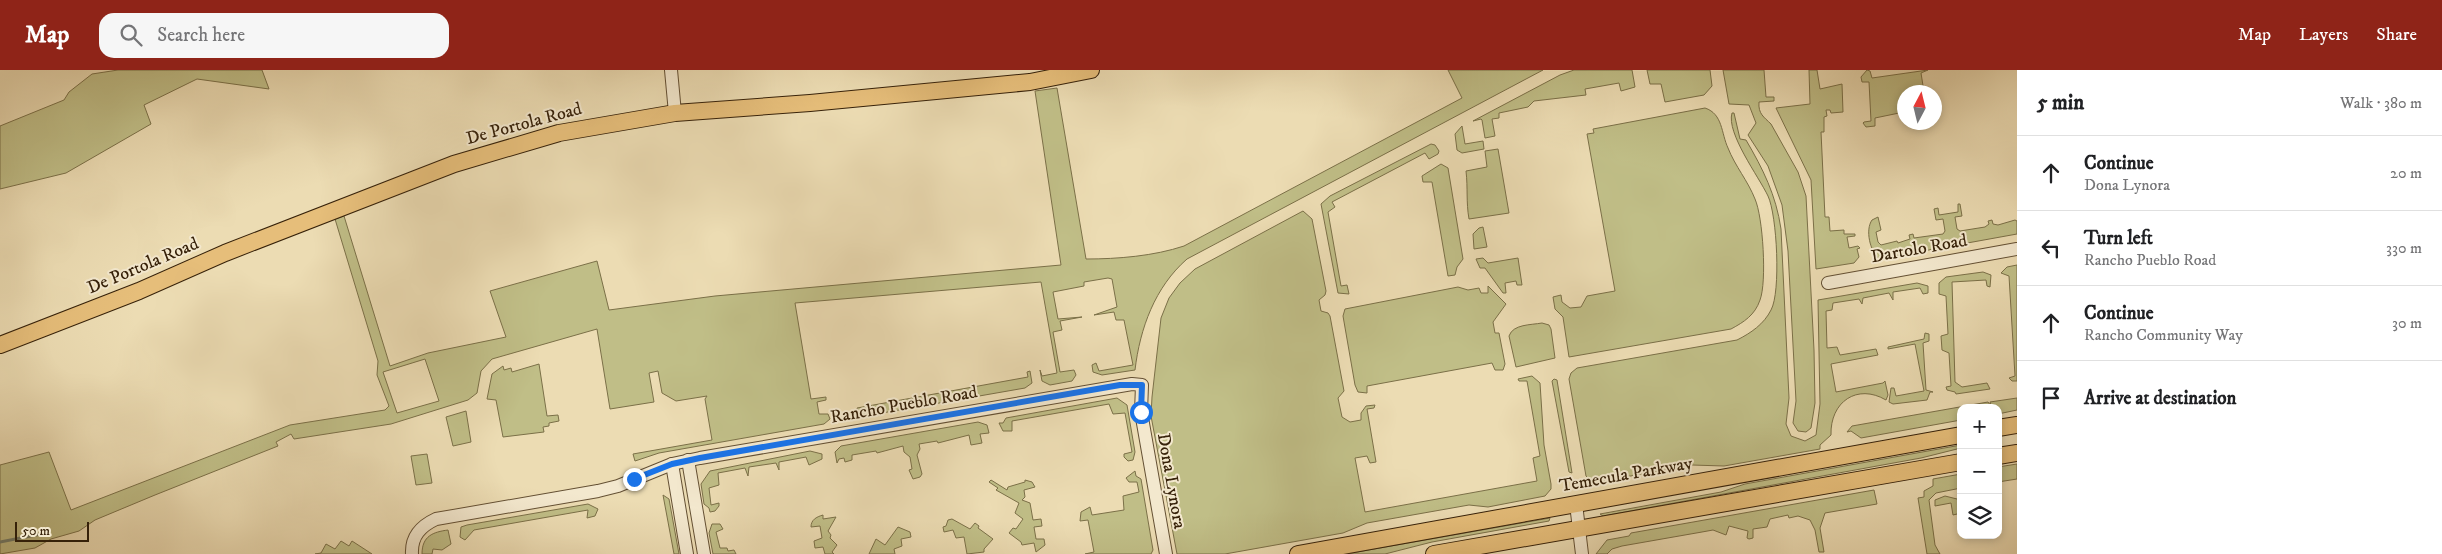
<!DOCTYPE html>
<meta charset="utf-8">
<style>
body{margin:0;font-family:"IM FELL DW Pica",serif;background:#f6f6f6;color:#202124}
.controls{position:absolute;right:15px;bottom:15px;display:grid;overflow:hidden;border-radius:10px;box-shadow:0 2px 8px #0003}
.controls button{width:45px;height:45px;display:grid;place-items:center;padding:0;border:0;border-bottom:1px solid #e0e0e0;background:#fff;color:#202124;font:25px sans-serif}
.compass{position:absolute;left:1897px;top:15px;width:45px;height:45px;border-radius:50%;background:#fff;box-shadow:0 2px 8px #0003;rotate:7deg}
.scale{position:absolute;left:15px;bottom:12px;width:74px;box-sizing:border-box;padding-left:5px;border:2px solid #362109;border-top:0;font-size:14px;line-height:18px;white-space:nowrap;color:#362109;-webkit-text-stroke:4px #f3e8ce;paint-order:stroke}
.stop{position:absolute;width:15px;height:15px;margin:-11px;border:4px solid #1a73e8;border-radius:50%;background:#fff}
.stop.end{background:#1a73e8;border-color:#fff;box-shadow:0 1px 5px #0008}
.list{margin:0;padding:0;list-style:none}
h2{display:flex;justify-content:space-between;align-items:center;height:65px;margin:0;padding:0 20px;font-size:21px}
h2 small{font-size:16px;font-weight:400;color:#757577}
.list li{display:grid;grid-template-columns:32px 1fr auto;gap:15px;align-items:center;box-sizing:border-box;height:75px;padding:0 20px;border-top:1px solid #e0e0e0}
.list b{display:block;font-size:19px;white-space:nowrap}
.list p{margin:0;font-size:16px;white-space:nowrap;color:#757577}
.list em{font-size:16px;font-style:normal;color:#757577}
.icon{flex:none;width:28px;height:28px;fill:none;stroke:currentColor;stroke-width:2;stroke-linecap:round;stroke-linejoin:round}
.map{position:relative;flex:none;width:2017px;height:484px;overflow:hidden}
header{display:flex;align-items:center;gap:30px;box-sizing:border-box;height:70px;padding:0 25px;background:#8f2418;color:#fff}
header strong{font-size:24px}
nav{display:flex;gap:28px;margin-inline-start:auto;font-size:18px}
.search{width:350px;height:45px;background:#f6f6f6;display:flex;align-items:center;gap:12px;box-sizing:border-box;padding:0 18px;border-radius:15px;color:#757577;font-size:19px}
main{display:flex}
aside{flex:1;background:#fff}
.map>svg:first-child{display:block}
.green{fill:#c0be87;stroke:#7b7048;fill-rule:evenodd}
.lines{fill:none;stroke-linecap:round;stroke-linejoin:round}
.stream{stroke:#717d6d;stroke-width:3}
.minor-casing{stroke:#645034;stroke-width:14}
.major-casing{stroke:#362109;stroke-width:18}
.minor{stroke:#f3e8ce;stroke-width:12}
.major{stroke:#e6be7a;stroke-width:16}
.route{stroke:#1a73e8;stroke-width:6}
.labels{text-anchor:middle;dominant-baseline:central;stroke-width:4;stroke-linejoin:round;paint-order:stroke}
.street-label{font-size:18px;fill:#362109;stroke:#f3e8ce}
</style>
<header>
<strong>Map</strong>
<div class="search"><svg class="icon" aria-label="search" viewBox="0 0 24 24"><circle cx="10" cy="10" r="6"/><path d="M15 15l6 6"/></svg>Search here</div>
<nav><a>Map</a><a>Layers</a><a>Share</a></nav>
</header>
<main>
<div class="map">
<svg width="2017" height="484" viewBox="0 0 2017 484">
<rect width="100%" height="100%" fill="#ecdcb3"/>
<filter id="stains"><feTurbulence type="fractalNoise" baseFrequency=".004" numOctaves="4"/><feColorMatrix values="0 0 0 0 .2 0 0 0 0 .09 0 0 0 0 .02 0 0 0 .5 -.17"/></filter>
<radialGradient id="worn" r=".72"><stop offset=".6" stop-color="#630" stop-opacity="0"/><stop offset="1" stop-color="#630" stop-opacity=".3"/></radialGradient>
<!-- green -->
<g class="green">
<polygon points="118,0 262,0 269,19 197,9 144,35 151,54 66,103 0,119 0,56 64,30 69,22 92,4"/>
<path d="M1448,0h95l-356,189c-32,28 -47,69 -52,111l-33,5 -9,-3 -1,-7 4,-2 3,8 34,-6 -9,-45h-8l-2,-8 -20,3 23,-8 -5,-28 -4,-1 -24,4v4l-31,6 5,27 24,-2 -22,4 2,9 -9,2 7,40 14,-2 2,5 -4,6 -22,4 -8,-4 -2,-11 2,6 15,-3 -16,-91 -246,21 16,96 15,-2v3l-9,2 2,12h9l2,5 -6,5 -165,29 -24,8 -2,-7 79,-14 -7,-41 2,-3 -31,5 -14,-8 -4,-22 -9,2 5,29 -44,7 -13,-80 -105,30 -11,12 -4,22 -9,7 -77,24 -97,15 -3,-5 -15,8 2,4 -123,49 -60,25 -16,11 -28,8 -16,9 -35,6v-89l49,-13 22,58 219,-85 95,-15 4,-4 -12,-31 1,-14 -43,-142 9,-3 46,150 38,-13 78,-16 -16,-46 107,-30 12,49 106,-14 346,-31 -26,-174 22,-3 29,171c32,0 68,-3 98,-13l278,-148zM425,289l14,42 -42,12 -14,-41z"/>
<polygon points="1574,0 1632,0 1635,17 1621,21 1619,13 1585,19 1586,25 1534,31 1528,37 1499,43 1499,48 1492,49 1495,66 1485,68 1482,50 1481,49 1473,51 1560,5"/>
<polygon points="1647,0 1710,0 1712,16 1704,25 1665,32 1661,14 1650,14"/>
<path d="M1723,0h41l2,27h8v4l-15,1c-1,12 5,15 12,22l27,48 8,24 8,154 1,53 -4,25 -5,4 -8,-1 -5,-8 3,-22 -8,-150 -6,-46 -14,-39 -20,-31 8,-12 -7,-18 -20,-1z"/>
<polygon points="1809,0 1817,0 1820,19 1842,14 1843,42 1831,43 1830,40 1826,40 1827,46 1824,47 1824,62 1821,62 1825,147 1829,147 1830,161 1844,160 1844,164 1855,164 1855,166 1847,167 1849,178 1858,176 1860,178 1857,179 1859,187 1854,193 1816,199 1811,110 1776,38 1810,34"/>
<polygon points="1867,0 1870,1 1872,8 1928,0 1921,3 1924,22 1904,22 1904,42 1875,48 1875,56 1866,57 1863,53 1864,52 1871,51 1869,12 1862,12 1861,7"/>
<path d="M1705,38c18,6 16,25 23,40 7,18 20,33 27,51 8,18 12,83 5,101 -5,15 -16,22 -29,29l-162,28 -6,-40 -8,-8 -2,-12 8,-2 1,7 8,6 11,-1 6,-11 28,-5 -28,-157 7,-1 -1,-4z"/>
<path d="M1732,43h2l6,26 6,1c17,29 30,55 35,89l8,169 -3,26 5,12 14,5 11,-6 4,-31 -2,-104 99,-17 11,3v7l-5,1 -3,-6 -27,4v8l-4,-7 -26,5 -1,6 -3,-5 -26,4 -1,7 -6,1 1,37 10,-1 3,8 36,-6 2,6 -47,9 5,28 47,-9 2,-2 3,14 -2,5c-29,-17 -56,2 -55,35l-11,10v4l-96,17 -32,-1 -95,17 -7,-2 -4,-4 -17,-97 2,-6 6,-5 160,-28c14,-7 27,-16 34,-30 10,-18 6,-95 -3,-114 -9,-19 -42,-63 -36,-83z"/>
<polygon points="1462,56 1465,74 1483,71 1484,79 1462,83 1457,80 1455,64"/>
<polygon points="1431,74 1435,75 1439,81 1438,84 1429,89 1425,83 1332,132 1335,137 1328,142 1341,216 1347,215 1349,224 1338,223 1321,134 1330,126"/>
<path d="M1498,79l11,64 -40,6c-3,-17 -1,-31 -3,-48l21,-4 -2,-16z"/>
<polygon points="1441,94 1448,98 1463,189 1457,197 1455,205 1448,206 1432,112 1423,112 1422,106"/>
<path d="M1958,134h2l2,12 -7,1 2,12 3,2 25,-4 4,-3 -1,-3 4,-1 1,4 5,1 17,-5 2,1v13l-138,25c-9,-8 -14,-29 -7,-39l6,-3 3,13 -5,2 2,10 3,3 16,-4 1,2 12,-4 -1,-4 4,-1 1,4 29,-4 2,-3 -2,-12 -7,1 -2,-11 4,-1 1,7 19,-3z"/>
<polygon points="1303,141 1312,149 1326,221 1325,225 1319,230 1321,241 1328,243 1330,246 1344,321 1338,328 1342,347 1350,352 1361,350 1361,343 1366,336 1375,335 1374,338 1367,339 1376,392 1370,393 1367,386 1355,388 1365,442 1537,411 1533,388 1540,386 1527,311 1519,311 1518,309 1532,306 1540,313 1544,375 1551,414 1551,419 1545,426 1488,437 1469,435 1367,453 1343,463 1225,484 1177,484 1151,346 1152,327 1161,248 1169,228 1180,213 1195,199"/>
<polygon points="1483,157 1487,177 1474,179 1473,164 1479,158"/>
<polygon points="1483,188 1488,193 1518,188 1522,215 1517,215 1516,211 1505,213 1506,223 1503,223 1485,198 1480,198 1476,189"/>
<polygon points="2017,195 2017,311 2012,311 2009,308 2015,306 2009,206 2001,203 2007,197"/>
<polygon points="1983,202 1991,205 1990,217 1987,216 1986,210 1952,212 1955,312 1962,317 1987,313 1990,319 1956,324 1955,322 1947,320 1946,317 1951,316 1949,283 1942,280 1941,266 1948,264 1946,226 1939,224 1939,213 1946,207"/>
<polygon points="1488,216 1506,234 1493,252 1495,263 1499,263 1505,294 1503,300 1495,300 1492,293 1367,316 1367,323 1358,322 1355,315 1343,246 1345,239 1458,217 1468,220 1479,218 1481,223 1488,223"/>
<path d="M1542,253l7,2 2,4 4,29 -39,9 -7,-31c4,-12 22,-11 33,-13z"/>
<polygon points="1925,263 1929,264 1929,271 1923,273 1926,320 1933,322 1930,322 1927,330 1893,334 1889,332 1891,318 1894,318 1896,326 1924,321 1915,274 1888,279 1888,277 1924,269"/>
<polygon points="539,294 547,346 558,345 559,351 549,353 549,356 543,357 544,362 503,367 496,330 487,329 492,304 503,296 504,300 511,298 512,302"/>
<polygon points="1030,301 1032,313 1025,318 859,347 857,338 1028,307 1027,302"/>
<polygon points="1554,309 1557,310 1572,403 1569,402 1552,311"/>
<polygon points="1117,328 1127,335 1135,382 1133,390 1128,391 1124,387 1124,384 1132,382 1125,343 1113,344 1109,334 1012,351 1012,361 1003,361 999,353 1003,353 1006,348"/>
<polygon points="2017,328 2017,340 1998,344 1998,338 1961,338 1961,350 1861,368 1851,361 1847,362 1852,356 1988,332 1991,336 1990,332"/>
<polygon points="466,341 471,372 453,376 446,347"/>
<polygon points="978,352 987,355 989,363 980,364 982,373 971,375 969,365 938,373 937,371 919,374 920,379 917,385 922,404 920,407 913,409 909,400 912,399 910,387 904,382 903,376 877,383 876,381 852,385 852,390 845,392 844,388 839,389 837,393 835,382 841,376"/>
<polygon points="1961,375 1961,378 1921,388 1603,446 1600,444 1721,422 1745,414"/>
<polygon points="810,381 822,384 822,389 809,395 806,387 779,392 779,400 776,393 749,397 748,406 745,398 718,403 719,415 709,418 711,435 719,433 719,436 715,441 710,442 709,438 704,434 701,414 710,401"/>
<polygon points="427,384 432,413 416,415 411,386"/>
<polygon points="2017,394 2017,409 1998,412 1998,397"/>
<polygon points="1135,401 1136,406 1141,409 1153,480 1151,484 1085,484 1094,482 1088,450 1080,451 1081,442 1090,437 1092,445 1124,440 1123,426 1139,422 1137,412 1129,412 1126,408"/>
<polygon points="1961,404 1961,418 1936,423 1929,430 1935,475 1940,484 1927,484 1918,428 1924,427 1924,421 1933,416 1933,409"/>
<polygon points="991,410 1007,420 1008,417 1025,412 1025,410 1032,412 1035,417 1024,420 1025,427 1022,430 1030,433 1033,450 1041,449 1042,456 1034,457 1036,469 1044,469 1045,475 1036,482 1034,473 1022,475 1021,472 1009,463 1013,458 1016,459 1023,449 1015,443 1019,433 996,420 998,418 989,412"/>
<polygon points="1874,420 1877,434 1825,443 1820,458 1824,482 1819,482 1815,460 1810,450 1798,446 1789,448 1788,445 1770,449 1767,457 1753,459 1753,468 1749,469 1747,468 1748,461 1729,456 1726,465 1713,460 1702,462 1622,476 1612,479 1607,484 1596,484 1607,470 1629,466 1631,463"/>
<polygon points="663,425 669,429 679,484 674,484"/>
<polygon points="1945,426 1961,430 1961,443 1953,445 1951,433 1935,436 1935,430"/>
<polygon points="588,434 598,439 595,446 587,448 588,440 474,460 465,470 460,467 461,457 467,455"/>
<path d="M823,445v4l13,-2 -8,14 3,4 -1,3 7,7 -5,7 2,2h-9l-2,-7 -8,1 -1,-7 8,-3 -2,-12 -9,1c0,-7 5,-10 12,-12z"/>
<polygon points="1550,448 1549,451 1432,472 1385,484 1346,484"/>
<polygon points="952,449 970,459 975,453 979,456 978,458 993,469 984,479 984,482 967,484 964,467 956,468 953,460 944,462 943,457 946,456 948,450"/>
<polygon points="712,454 720,454 723,459 716,462 720,478 727,478 728,481 734,480 736,484 713,484 709,463"/>
<polygon points="898,457 910,462 911,467 901,469 902,476 894,479 895,484 869,484 876,469 885,475"/>
<path d="M448,460l3,14 -9,6 -9,-1 -1,5h-10c0,-18 11,-22 26,-24z"/>
<polygon points="341,471 349,476 352,471 372,484 315,484 321,483 326,474 335,479"/>
</g>
<g class="lines">
<!-- stream -->
<polyline class="stream" points="0,472 41,464"/>
<!-- minor casing -->
<g class="minor-casing">
<g id="minor">
<polyline points="671,0 675,43"/>
<polyline points="1828,213 2017,179"/>
<polyline points="688,390 704,484"/>
<polyline points="672,394 687,484"/>
<polyline points="1576,434 1582,484"/>
<path d="M412,484c-1,-18 9,-28 24,-35l162,-28 20,-5 54,-22 28,-6 432,-74 10,1 -1,27 25,142"/>
</g>
</g>
<!-- major casing -->
<g class="major-casing">
<g id="major">
<polyline points="0,275 139,221 225,183 454,94 559,63 675,43 810,33 1030,12 1091,0"/>
<polyline points="1998,358 2017,355"/>
<polyline points="1998,386 2017,383"/>
<polyline points="1298,484 1961,365"/>
<polyline points="1434,484 1961,392"/>
</g>
</g>
<!-- minor -->
<use href="#minor" class="minor"/>
<!-- major -->
<use href="#major" class="major"/>
</g>
<g class="lines">
<!-- route -->
<polyline class="route" points="634,409 672,394 700,388 1120,315 1142,315 1141,342"/>
</g>
<g class="labels">
<!-- street labels -->
<g class="street-label">
<text transform="translate(524 54) rotate(-15)">De Portola Road</text>
<text transform="translate(1919 179) rotate(-10)">Dartolo Road</text>
<text transform="translate(143 196) rotate(-23)">De Portola Road</text>
<text transform="translate(904 335) rotate(-10)">Rancho Pueblo Road</text>
<text transform="translate(1626 405) rotate(-10)">Temecula Parkway</text>
<text transform="translate(1171 411) rotate(80)">Dona Lynora</text>
</g>
</g>
<rect width="100%" height="100%" filter="url(#stains)"/>
<rect width="100%" height="100%" fill="url(#worn)"/>
</svg>
<div class="controls">
<button>+</button>
<button>−</button>
<button><svg class="icon" aria-label="layers" viewBox="0 0 24 24"><path d="M12 4l9 5-9 5-9-5zM3 14l9 5 9-5"/></svg></button>
</div>
<svg class="compass" viewBox="-18 -18 36 36"><path d="M0-13l5 13h-10z" fill="#e53935"/><path d="M0 13l5-13h-10z" fill="#757577"/></svg>
<div class="scale">50 m</div>
<div class="stop" style="left:1141px;top:342px"></div>
<div class="stop end" style="left:634px;top:409px"></div>
</div>
<aside>
<h2>5 min<small>Walk · 380 m</small></h2>
<ul class="list">
<li><svg class="icon" aria-label="ahead" viewBox="0 0 24 24"><path d="M12 20V5M6 11l6-6 6 6"/></svg><div><b>Continue</b><p>Dona Lynora</p></div><em>20 m</em></li>
<li><svg class="icon" aria-label="left" viewBox="0 0 24 24"><path d="M17 20v-9H6M10 6l-5 5 5 5"/></svg><div><b>Turn left</b><p>Rancho Pueblo Road</p></div><em>330 m</em></li>
<li><svg class="icon" aria-label="ahead" viewBox="0 0 24 24"><path d="M12 20V5M6 11l6-6 6 6"/></svg><div><b>Continue</b><p>Rancho Community Way</p></div><em>30 m</em></li>
<li><svg class="icon" aria-label="arrive" viewBox="0 0 24 24"><path d="M6 21V4h12l-3 4 3 4H6"/></svg><div><b>Arrive at destination</b></div></li>
</ul>
</aside>
</main>
